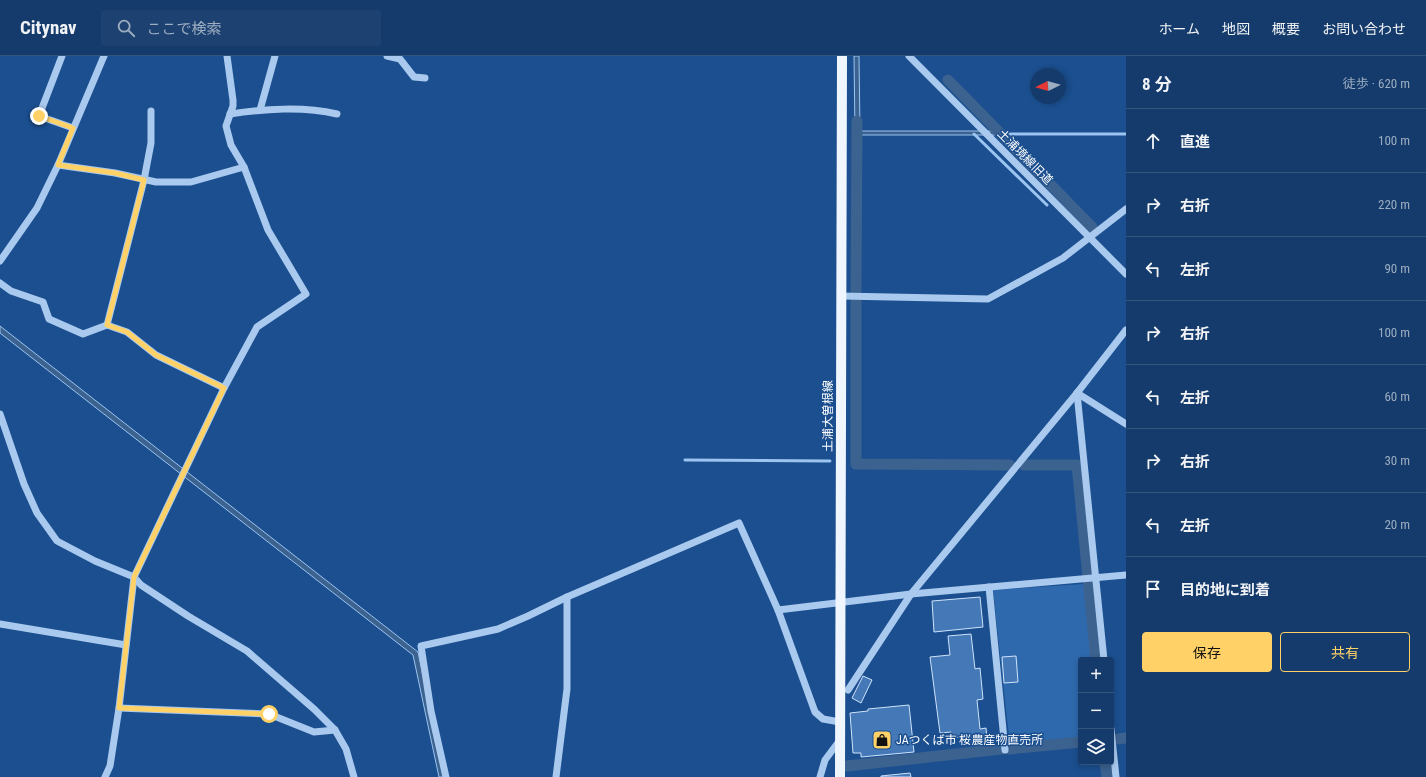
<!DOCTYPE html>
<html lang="ja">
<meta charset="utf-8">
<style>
body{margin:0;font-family:"Roboto Condensed","Noto Sans JP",sans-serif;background:#1d4271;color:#f1f3f6}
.controls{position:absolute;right:12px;bottom:12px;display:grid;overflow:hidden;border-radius:4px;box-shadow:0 2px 6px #0003}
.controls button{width:36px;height:36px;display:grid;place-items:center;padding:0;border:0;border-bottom:1px solid #33557e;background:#143b6b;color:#f1f3f6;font:20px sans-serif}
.compass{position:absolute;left:1030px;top:12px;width:36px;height:36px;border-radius:50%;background:#143b6b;box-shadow:0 2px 6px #0003;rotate:265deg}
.stop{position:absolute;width:12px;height:12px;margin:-9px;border:3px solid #ffd166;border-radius:50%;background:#fff}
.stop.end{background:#ffd166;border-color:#fff;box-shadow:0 1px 4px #0008}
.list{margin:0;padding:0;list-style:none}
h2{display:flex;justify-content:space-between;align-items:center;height:52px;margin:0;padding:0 16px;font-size:17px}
h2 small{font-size:13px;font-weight:400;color:#9dadc1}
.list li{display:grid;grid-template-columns:26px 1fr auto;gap:12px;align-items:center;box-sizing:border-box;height:64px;padding:0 16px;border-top:1px solid #33557e}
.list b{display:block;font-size:15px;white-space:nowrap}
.list em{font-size:13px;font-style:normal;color:#9dadc1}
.actions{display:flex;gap:8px;padding:12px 16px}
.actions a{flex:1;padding:9px 0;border:1px solid #ffd166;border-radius:4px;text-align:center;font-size:14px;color:#ffd166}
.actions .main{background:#ffd166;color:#111}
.icon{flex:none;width:22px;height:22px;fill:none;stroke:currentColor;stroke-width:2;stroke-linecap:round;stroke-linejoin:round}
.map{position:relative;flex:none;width:1126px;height:721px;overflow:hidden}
header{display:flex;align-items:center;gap:24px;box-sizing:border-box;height:56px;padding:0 20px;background:#143b6b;border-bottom:1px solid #33557e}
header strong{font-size:19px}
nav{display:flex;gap:22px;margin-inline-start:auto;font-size:14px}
.search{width:280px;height:36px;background:#1d4271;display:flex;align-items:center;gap:10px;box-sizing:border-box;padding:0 14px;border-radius:4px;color:#9dadc1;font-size:15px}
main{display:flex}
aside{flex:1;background:#143b6b}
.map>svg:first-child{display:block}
.green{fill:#2e69ad}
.water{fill:#3c6290;stroke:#9cc4f0}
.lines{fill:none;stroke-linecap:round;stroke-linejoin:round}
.stream{stroke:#9cc4f0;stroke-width:3}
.canal{stroke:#3c6290;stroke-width:11}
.building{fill:#4478b7;stroke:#cfe3fa}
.minor{stroke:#a9c9ee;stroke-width:7}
.major{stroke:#f0f6ff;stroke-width:10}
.route{stroke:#ffd166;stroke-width:5}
.labels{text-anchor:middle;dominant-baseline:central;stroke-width:3;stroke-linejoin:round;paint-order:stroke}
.street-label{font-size:12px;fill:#fff;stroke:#1b4f8f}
.poi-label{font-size:12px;fill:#fff;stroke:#1b4f8f;text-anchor:start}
</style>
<header>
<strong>Citynav</strong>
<div class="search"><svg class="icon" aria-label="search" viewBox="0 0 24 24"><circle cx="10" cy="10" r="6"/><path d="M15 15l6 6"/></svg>ここで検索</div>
<nav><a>ホーム</a><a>地図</a><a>概要</a><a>お問い合わせ</a></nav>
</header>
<main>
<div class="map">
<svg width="1126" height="721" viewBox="0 0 1126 721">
<rect width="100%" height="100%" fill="#1b4f8f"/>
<!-- green -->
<polygon class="green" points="1084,528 1092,604 1081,604 1081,683 1010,690 993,534"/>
<!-- water -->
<g class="water">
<polygon points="854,0 859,0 860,75 1001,75 1004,79 859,79 855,77"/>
<polygon points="0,270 418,596 444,721 439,721 413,599 0,277"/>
</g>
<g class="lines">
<!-- stream -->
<g class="stream">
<polyline points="974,78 1047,149"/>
<polyline points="998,78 1126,78"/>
<polyline points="685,404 830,405"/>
</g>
<!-- canal -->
<g class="canal">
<polyline points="948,24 1092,171"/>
<polyline points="856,235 857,65"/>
<polyline points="856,244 856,408 1010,409"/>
<polyline points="1024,409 1077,409 1096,604"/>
<polyline points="1118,683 1126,682"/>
<polyline points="1009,693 1081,686"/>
<polyline points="1105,706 1107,721"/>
<polyline points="847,710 1002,693"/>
</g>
</g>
<!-- building -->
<g class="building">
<polygon points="980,541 983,571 934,576 932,545"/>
<polygon points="971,578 975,613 980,612 983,643 977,644 980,673 986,672 987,683 969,685 969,680 952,682 951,676 940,677 930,601 950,599 948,580"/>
<polygon points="1016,600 1018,626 1004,627 1002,601"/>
<polygon points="863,620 872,624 861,647 852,642"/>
<polygon points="909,649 914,696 861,701 861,697 853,697 850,657 868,655 868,653"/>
<polygon points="910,717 911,721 881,721 881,720"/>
</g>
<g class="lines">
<!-- minor -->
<g class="minor">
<polyline points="62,0 39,60 73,72"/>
<polyline points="387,0 400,3 414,21 425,22"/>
<polyline points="909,0 1126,218"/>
<polyline points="260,54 275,0"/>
<path d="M230,58c35,-5 72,-8 107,0"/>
<polyline points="58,109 115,117 156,126 191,126 244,111"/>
<polyline points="0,205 37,152 58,109 104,0"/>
<polyline points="0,227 11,235 43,246 49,263 83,278 107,269 127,276 156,299 224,332"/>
<polyline points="841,240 988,243 1063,202 1126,153"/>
<polyline points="107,269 144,124 151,87 151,55"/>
<polyline points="1077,337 1104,604"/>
<polyline points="1077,337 1126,368"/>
<polyline points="0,358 24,428 37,457 57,485 95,505 134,521 141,529 188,560 247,595 314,653 335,674 346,693 354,721"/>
<polyline points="989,531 1005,694"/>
<polyline points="778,554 911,538 1126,519"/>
<polyline points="0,568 126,589"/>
<polyline points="848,634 911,538 1077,337 1126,274"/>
<polyline points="119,652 269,658 314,676 335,674"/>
<polyline points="1111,673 1116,721"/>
<polyline points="105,721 110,710 119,652 134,521 224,332 257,271 306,238 268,174 244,111 231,89 226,70 233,50 233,44 227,0"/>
<polyline points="446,721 431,655 421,590 498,573 528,560 567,541 739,467 778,554 815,656 823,663 840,666"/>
<polyline points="556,721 567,633 567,541"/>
<polyline points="820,721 825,704 840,684"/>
</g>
<!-- major -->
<polyline class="major" points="840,721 842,0"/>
</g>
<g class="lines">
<!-- route -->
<polyline class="route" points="39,60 73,72 58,109 115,117 144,124 107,269 127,276 156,299 224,332 134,521 119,652 269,658"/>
</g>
<!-- icons -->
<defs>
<g id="shop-square" transform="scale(1)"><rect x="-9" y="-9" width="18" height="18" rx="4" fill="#ffd166" stroke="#1b4f8f"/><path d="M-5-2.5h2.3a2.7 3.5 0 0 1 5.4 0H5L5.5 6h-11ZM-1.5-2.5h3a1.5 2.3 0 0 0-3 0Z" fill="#111"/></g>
</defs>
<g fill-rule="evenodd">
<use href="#shop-square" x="882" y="684"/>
</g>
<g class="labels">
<!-- street labels -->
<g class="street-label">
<text transform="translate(1025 101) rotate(45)">土浦境線旧道</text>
<text transform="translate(828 360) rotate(-90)">土浦大曽根線</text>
</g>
<!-- poi labels -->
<g class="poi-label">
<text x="896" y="684">JAつくば市 桜農産物直売所</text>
</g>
</g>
</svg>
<div class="controls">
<button>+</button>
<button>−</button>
<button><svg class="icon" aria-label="layers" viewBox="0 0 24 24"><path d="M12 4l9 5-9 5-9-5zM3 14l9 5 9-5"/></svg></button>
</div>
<svg class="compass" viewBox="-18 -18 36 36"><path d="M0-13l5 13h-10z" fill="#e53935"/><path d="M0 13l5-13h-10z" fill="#9dadc1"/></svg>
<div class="stop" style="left:269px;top:658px"></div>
<div class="stop end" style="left:39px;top:60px"></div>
</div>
<aside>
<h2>8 分<small>徒歩 · 620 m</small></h2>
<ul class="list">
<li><svg class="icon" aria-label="ahead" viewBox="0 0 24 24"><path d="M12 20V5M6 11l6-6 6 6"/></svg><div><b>直進</b></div><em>100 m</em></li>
<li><svg class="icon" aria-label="right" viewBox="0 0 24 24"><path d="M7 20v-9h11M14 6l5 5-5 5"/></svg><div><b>右折</b></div><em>220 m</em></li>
<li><svg class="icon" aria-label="left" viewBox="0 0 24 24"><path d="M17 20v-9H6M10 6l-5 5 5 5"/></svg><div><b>左折</b></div><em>90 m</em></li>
<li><svg class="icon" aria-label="right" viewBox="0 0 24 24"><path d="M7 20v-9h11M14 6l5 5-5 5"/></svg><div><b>右折</b></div><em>100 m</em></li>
<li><svg class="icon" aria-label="left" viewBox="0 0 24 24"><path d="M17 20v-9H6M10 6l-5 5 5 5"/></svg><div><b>左折</b></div><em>60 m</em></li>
<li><svg class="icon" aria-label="right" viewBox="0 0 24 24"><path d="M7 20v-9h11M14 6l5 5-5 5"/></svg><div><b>右折</b></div><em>30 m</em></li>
<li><svg class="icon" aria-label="left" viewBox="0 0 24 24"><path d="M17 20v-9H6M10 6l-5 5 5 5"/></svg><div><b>左折</b></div><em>20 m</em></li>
<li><svg class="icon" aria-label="arrive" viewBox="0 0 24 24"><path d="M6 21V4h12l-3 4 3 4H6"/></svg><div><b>目的地に到着</b></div></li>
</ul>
<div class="actions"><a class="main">保存</a><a>共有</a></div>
</aside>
</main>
